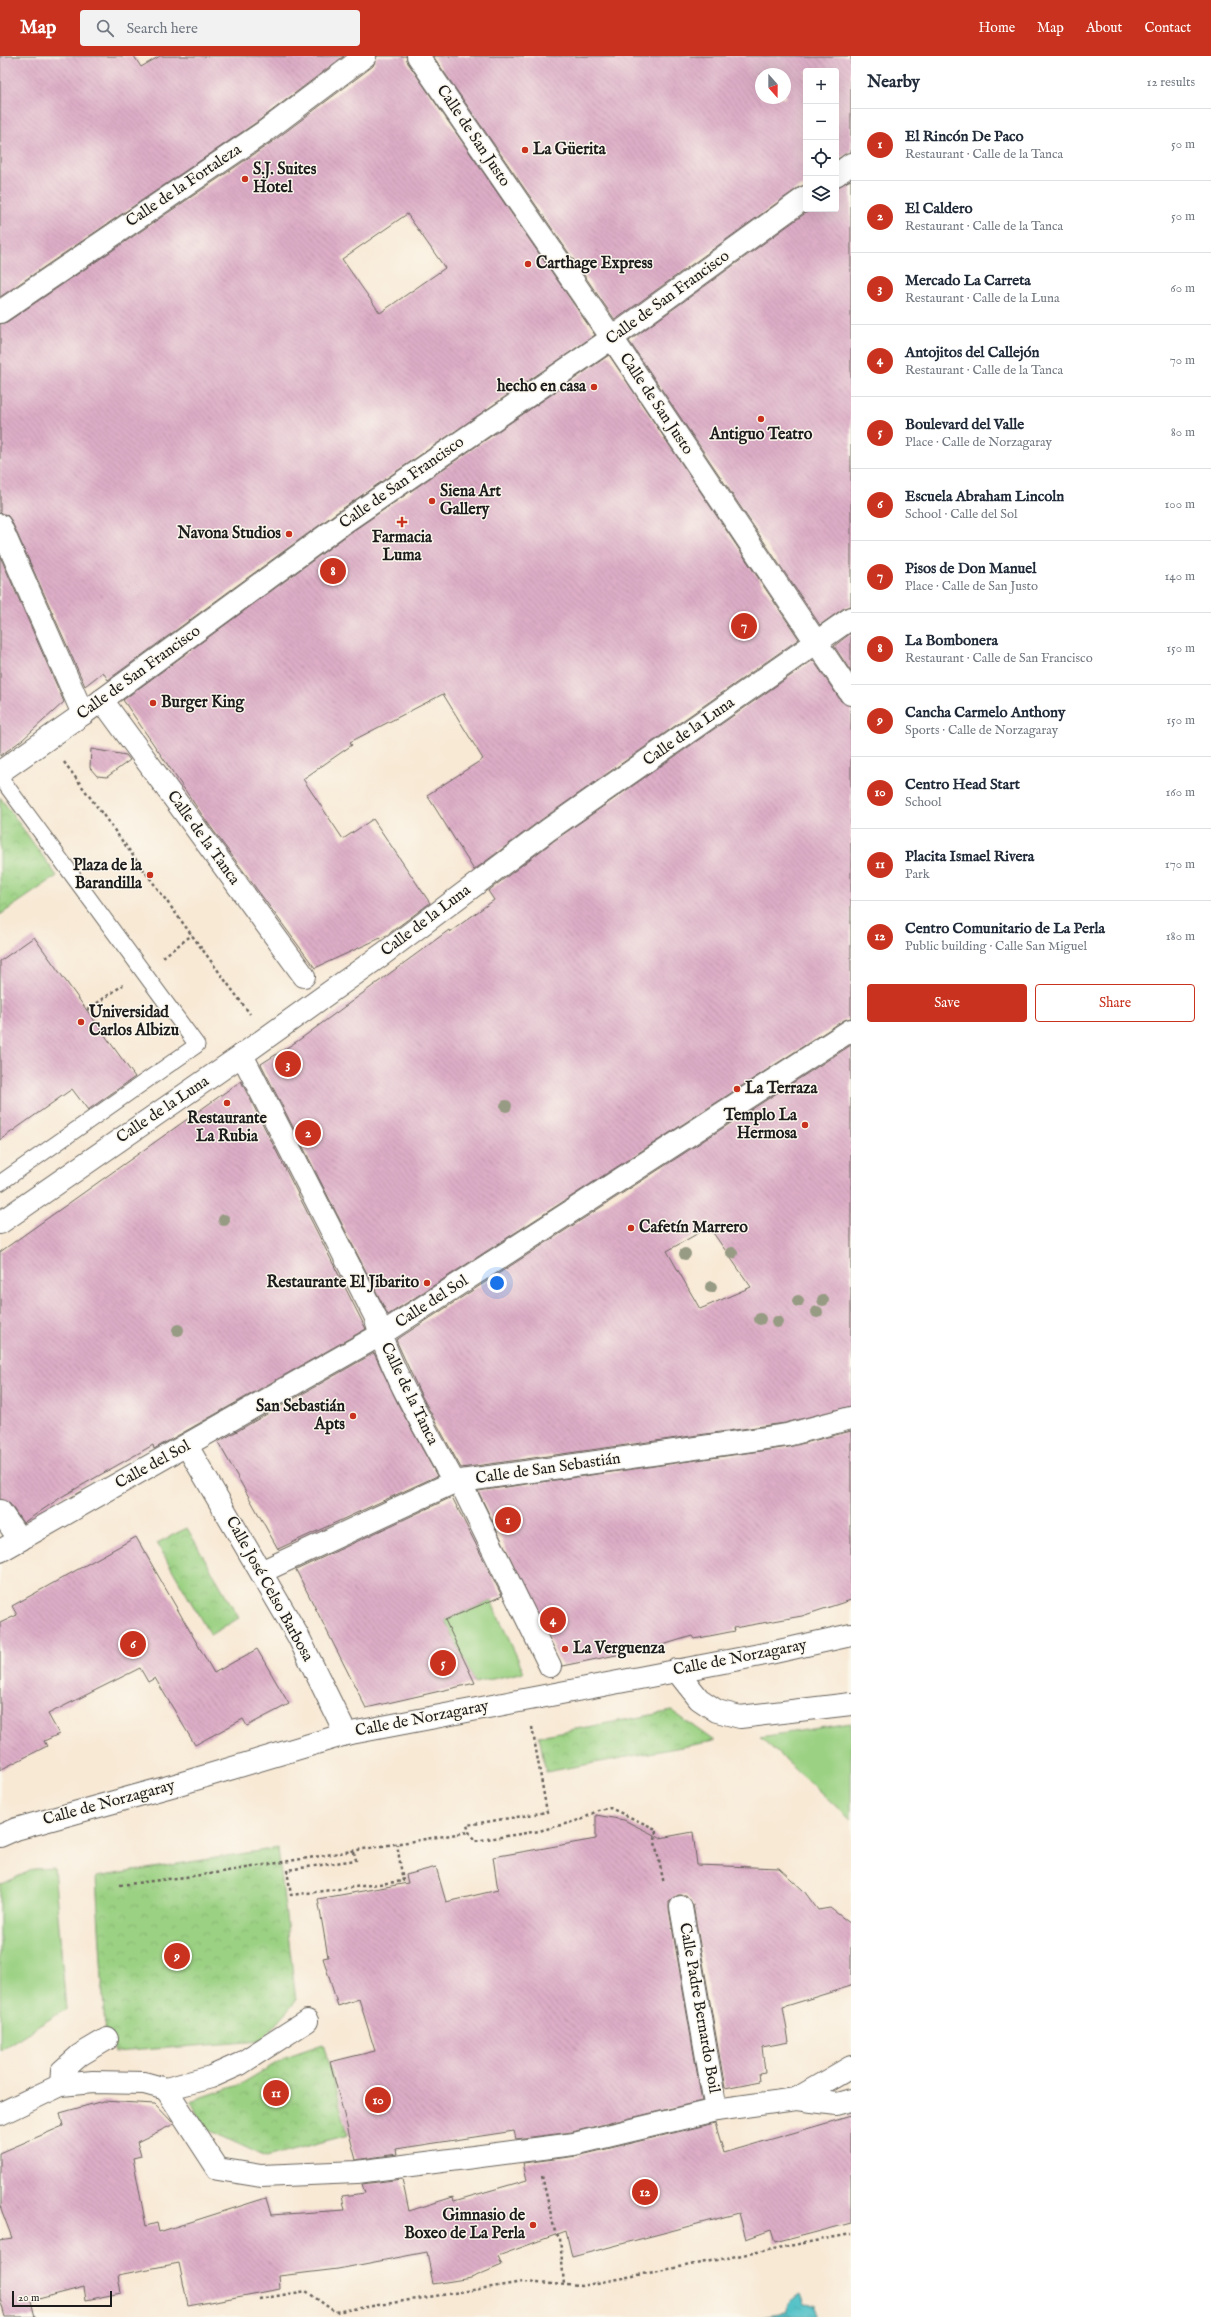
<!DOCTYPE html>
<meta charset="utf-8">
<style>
body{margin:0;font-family:"IM FELL English",serif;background:#f2f2f3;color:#1f2937}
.controls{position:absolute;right:12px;top:12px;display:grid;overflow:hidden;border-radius:4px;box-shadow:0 4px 16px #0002}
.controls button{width:36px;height:36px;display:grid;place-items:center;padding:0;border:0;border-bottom:1px solid #e0e1e3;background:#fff;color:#1f2937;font:20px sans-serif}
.compass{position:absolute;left:755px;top:12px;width:36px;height:36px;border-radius:50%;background:#fff;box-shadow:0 4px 16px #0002;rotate:159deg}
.scale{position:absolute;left:12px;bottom:10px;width:100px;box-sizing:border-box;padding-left:4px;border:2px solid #1c1c1c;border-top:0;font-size:11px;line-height:14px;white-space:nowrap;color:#1c1c1c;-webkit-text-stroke:3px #fbf7ec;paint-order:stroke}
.you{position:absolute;left:497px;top:1227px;width:14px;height:14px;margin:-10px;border:3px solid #fff;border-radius:50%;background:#1a73e8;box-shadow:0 0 0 6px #1a73e833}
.badge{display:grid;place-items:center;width:26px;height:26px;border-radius:50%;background:#c8321e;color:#fff;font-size:13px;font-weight:700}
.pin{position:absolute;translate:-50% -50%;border:2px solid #fff;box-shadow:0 1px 4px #0006}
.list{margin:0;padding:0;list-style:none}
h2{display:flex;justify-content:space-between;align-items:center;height:52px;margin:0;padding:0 16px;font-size:17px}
h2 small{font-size:13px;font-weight:400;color:#747a83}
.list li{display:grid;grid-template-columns:26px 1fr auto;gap:12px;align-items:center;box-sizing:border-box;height:72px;padding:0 16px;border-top:1px solid #e0e1e3}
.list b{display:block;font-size:15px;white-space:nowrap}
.list p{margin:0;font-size:13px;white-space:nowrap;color:#747a83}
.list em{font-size:13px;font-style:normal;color:#747a83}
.actions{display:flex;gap:8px;padding:12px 16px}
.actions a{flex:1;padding:9px 0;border:1px solid #c8321e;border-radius:4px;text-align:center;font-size:14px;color:#c8321e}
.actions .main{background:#c8321e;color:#fff}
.icon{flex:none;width:22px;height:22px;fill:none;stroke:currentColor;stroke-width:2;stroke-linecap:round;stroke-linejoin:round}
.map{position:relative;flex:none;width:851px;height:2261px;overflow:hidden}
header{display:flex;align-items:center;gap:24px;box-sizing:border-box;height:56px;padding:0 20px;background:#c8321e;color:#fff}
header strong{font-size:19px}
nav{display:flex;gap:22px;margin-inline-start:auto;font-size:14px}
.search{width:280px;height:36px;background:#f2f2f3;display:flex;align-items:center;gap:10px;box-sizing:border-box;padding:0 14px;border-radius:4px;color:#747a83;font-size:15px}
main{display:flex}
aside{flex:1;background:#fff}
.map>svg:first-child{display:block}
.grass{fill:#9bd183;stroke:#5c7650}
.park{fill:url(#park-crowns);stroke:#5c7650}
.water{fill:url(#water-ripples);stroke:#386f72}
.building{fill:url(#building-back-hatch);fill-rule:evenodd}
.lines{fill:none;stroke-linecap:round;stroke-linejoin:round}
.service-casing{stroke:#69645d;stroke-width:17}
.pedestrian-casing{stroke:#69645d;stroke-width:24}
.minor-casing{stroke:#69645d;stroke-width:24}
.path{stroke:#69645d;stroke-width:2.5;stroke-dasharray:3 3;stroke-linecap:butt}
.service{stroke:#fff;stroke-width:15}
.pedestrian{stroke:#fff;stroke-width:22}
.minor{stroke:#fff;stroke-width:22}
.tree{fill:#979b83}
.poi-dot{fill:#c8321e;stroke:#fbf7ec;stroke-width:1.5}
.labels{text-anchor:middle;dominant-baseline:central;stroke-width:3;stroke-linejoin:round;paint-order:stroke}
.street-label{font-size:16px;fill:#1c1c1c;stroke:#fbf7ec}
.poi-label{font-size:16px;font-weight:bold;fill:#1c1c1c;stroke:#fbf7ec;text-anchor:start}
</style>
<header>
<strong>Map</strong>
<div class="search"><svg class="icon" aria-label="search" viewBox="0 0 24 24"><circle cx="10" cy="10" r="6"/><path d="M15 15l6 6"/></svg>Search here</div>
<nav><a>Home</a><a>Map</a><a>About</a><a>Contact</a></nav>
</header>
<main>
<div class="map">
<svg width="851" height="2261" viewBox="0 0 851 2261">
<defs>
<pattern id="park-crowns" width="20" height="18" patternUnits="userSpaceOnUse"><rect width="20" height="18" fill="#9bd183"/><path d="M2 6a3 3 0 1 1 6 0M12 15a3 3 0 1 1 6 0" fill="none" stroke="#85b371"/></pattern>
<pattern id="water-ripples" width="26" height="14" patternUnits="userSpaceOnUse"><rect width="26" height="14" fill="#54c2c8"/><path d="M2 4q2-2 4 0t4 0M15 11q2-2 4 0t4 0" fill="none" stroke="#49a6ab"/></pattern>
<pattern id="building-back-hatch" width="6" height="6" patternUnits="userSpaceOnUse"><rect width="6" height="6" fill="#ddadc6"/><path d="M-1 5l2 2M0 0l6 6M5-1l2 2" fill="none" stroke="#bd94aa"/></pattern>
</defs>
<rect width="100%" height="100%" fill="#fbf7ec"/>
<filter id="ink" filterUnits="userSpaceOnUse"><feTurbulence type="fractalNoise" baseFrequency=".025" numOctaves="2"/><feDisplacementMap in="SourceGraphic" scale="8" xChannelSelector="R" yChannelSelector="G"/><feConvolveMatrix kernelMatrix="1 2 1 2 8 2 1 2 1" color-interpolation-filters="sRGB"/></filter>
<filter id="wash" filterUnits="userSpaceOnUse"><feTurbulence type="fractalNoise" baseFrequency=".012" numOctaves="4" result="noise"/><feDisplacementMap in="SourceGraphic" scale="16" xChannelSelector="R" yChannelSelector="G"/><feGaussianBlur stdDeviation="0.9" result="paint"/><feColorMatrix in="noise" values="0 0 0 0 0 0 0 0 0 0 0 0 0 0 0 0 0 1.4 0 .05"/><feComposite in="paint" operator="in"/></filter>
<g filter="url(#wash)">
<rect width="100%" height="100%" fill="#f8e9d5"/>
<!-- grass -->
<g class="grass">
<polygon points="491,1545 524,1616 475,1627 445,1564"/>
<polygon points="851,1667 851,1764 760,1681"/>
<polygon points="54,1812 66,1953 0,1994 0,1829 34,1813"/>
</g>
<!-- park -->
<g class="park">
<polygon points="0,741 57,820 0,859"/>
<polygon points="187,1472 239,1562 210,1579 157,1487"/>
<polygon points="672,1655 714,1685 546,1716 539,1680"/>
<polygon points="278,1792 296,1945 261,1985 115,1996 105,1974 96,1821"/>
<polygon points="323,1988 348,2079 266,2101 204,2072 191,2045 241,2028 288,2000"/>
</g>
<!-- water -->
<polygon class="water" points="801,2237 805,2248 815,2249 816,2261 762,2261 785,2257 790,2245"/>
<g id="blocks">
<!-- building -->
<g class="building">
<polygon points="0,0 134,0 141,11 160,0 344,0 257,66 0,241"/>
<path d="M377,0h29l2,7 187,272 -259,178 -228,167 -5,-8 -18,14 -74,-166 -4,-5 -7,-2v-189l7,-2 265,-180 101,-76zM407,158l38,54 -65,45 -38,-54z"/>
<path d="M433,0h418v96l-15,8v-89h-30v114l-7,2 -184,133zM761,18h24v24h-24z"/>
<polygon points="851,124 851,550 844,552 820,569 629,285 811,153 836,153 836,131"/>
<polygon points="609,299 799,583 541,764 474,814 427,739 483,703 443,638 350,686 352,689 303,723 343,783 373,763 430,847 387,879 315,912 207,766 123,644 350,477"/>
<polygon points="0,500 64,646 22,684 0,700"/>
<polygon points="851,577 851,616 834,590"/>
<polygon points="813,604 841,645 851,650 851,962 844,964 388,1259 261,1008 299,984 449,874 450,876 494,844 488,835 555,784"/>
<polygon points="91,693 126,699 130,704 107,721 97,720 90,712"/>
<polygon points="34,881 135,1021 88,1054 72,1033 0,1084 0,905"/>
<path d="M851,989v361l-66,17 -324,45 -40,-73 -25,-55zM709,1171l42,60 -51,22 -33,-58z"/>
<polygon points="241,1025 366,1273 154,1393 153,1389 63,1440 23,1467 10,1448 0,1443 0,1196"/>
<polygon points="374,1297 399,1350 437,1420 278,1493 218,1386"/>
<polygon points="851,1375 851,1544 802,1560 734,1572 735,1575 694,1583 692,1580 656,1591 562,1610 478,1435 789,1391"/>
<polygon points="452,1441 502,1540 445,1564 475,1627 366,1652 296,1514"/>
<polygon points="136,1481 214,1617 257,1593 289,1648 247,1670 243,1663 195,1689 155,1622 148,1626 140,1612 48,1658 59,1678 44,1685 47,1690 0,1714 0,1567 17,1559 12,1550"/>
<polygon points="596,1759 624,1764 660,1782 693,1776 697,1809 779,1812 804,1835 818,1854 830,1852 851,1868 851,1930 783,1951 789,1986 762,1991 765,2016 759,2017 760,2025 725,2032 693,1849 686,1839 678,1839 669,1846 669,1853 702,2045 572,2076 516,2083 514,2075 396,2093 397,2098 356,2104 330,2006 375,1995 359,1943 338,1950 323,1902 328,1901 318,1843 408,1827 406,1819 436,1811 446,1846 498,1834 493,1801 596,1783"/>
<polygon points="103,2045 155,2048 174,2068 137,2086 141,2100 133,2102 146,2170 157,2167 159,2176 266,2142 271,2159 345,2154 342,2140 365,2137 362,2128 402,2123 409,2155 453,2141 454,2145 527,2124 523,2107 577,2100 715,2067 724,2097 851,2060 851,2167 775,2187 771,2174 746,2183 739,2157 572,2201 566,2175 498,2200 502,2209 471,2222 433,2228 427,2196 338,2213 279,2220 280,2233 188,2250 179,2207 118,2219 121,2237 86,2244 84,2231 31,2245 35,2261 5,2261 0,2243 0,2184 12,2182 0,2150 0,2097 63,2070 60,2057"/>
</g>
</g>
</g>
<g filter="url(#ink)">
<use href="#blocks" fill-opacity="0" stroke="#69645d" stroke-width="1"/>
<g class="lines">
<!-- service casing -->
<g class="service-casing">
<polyline id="service" points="0,721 197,989 0,1127"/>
</g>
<!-- pedestrian casing -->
<g class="pedestrian-casing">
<g id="pedestrian">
<polyline points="454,1426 464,1434 550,1610"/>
<polyline points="0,1455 20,1484"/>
</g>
</g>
<!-- minor casing -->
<g class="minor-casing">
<g id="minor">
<polyline points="418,0 612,282 851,638"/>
<polyline points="836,119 851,108"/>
<polyline points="0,256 264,76 365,0"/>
<polyline points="0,469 83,658"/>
<polyline points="102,644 304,920"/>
<polyline points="0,716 83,658 343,467 612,282 806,141"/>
<path d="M242,999l133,261c15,56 52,115 79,166"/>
<polyline points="0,1167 242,999 383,898 548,774 851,562"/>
<polyline points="187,1390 298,1580 346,1678"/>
<polyline points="0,1495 380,1279 851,974"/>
<polyline points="261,1516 454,1426 787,1379 851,1362"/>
<polyline points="676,1614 699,1643 717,1655 740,1661 851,1648"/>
<polyline points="0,1780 16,1773 179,1728 346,1678 770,1597 851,1579"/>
<polyline points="681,1851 716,2054"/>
<polyline points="61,2029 62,2015 80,1999 107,1983"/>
<polyline points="166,2033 218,2113 261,2120 357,2116 574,2088 716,2054 796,2043 837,2048 851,2044"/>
<polyline points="796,2043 851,2011"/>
<polyline points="0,2058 61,2029 93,2026 144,2027 166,2033 211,2021 240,2008 307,1965"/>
</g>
</g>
<!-- path -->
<g class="path">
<polyline points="64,706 250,958"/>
<polyline points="163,901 192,879"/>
<polyline points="87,954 123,929"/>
<polyline points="532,1671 547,1756 467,1769 469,1776 475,1785 539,1775 583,1763 598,1754 610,1752 656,1773 655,1786 664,1828"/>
<polyline points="354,1796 356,1804 287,1814 291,1839 403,1825 397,1788"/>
<polyline points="120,1829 209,1818 469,1776"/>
<polyline points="542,2120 555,2176 560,2182 564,2229"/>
<polyline points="259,2243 306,2235 335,2256 523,2226 581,2230 851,2178"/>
</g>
<!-- service -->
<use href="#service" class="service"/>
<!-- pedestrian -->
<use href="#pedestrian" class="pedestrian"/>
<!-- minor -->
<use href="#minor" class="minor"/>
</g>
<!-- trees -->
<g class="tree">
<circle cx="506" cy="1050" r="6"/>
<circle cx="224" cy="1164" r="6"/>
<circle cx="732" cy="1197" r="6"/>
<circle cx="685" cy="1198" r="6"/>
<circle cx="711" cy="1231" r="6"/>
<circle cx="823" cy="1244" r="6"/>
<circle cx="798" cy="1245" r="6"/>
<circle cx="817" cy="1256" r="6"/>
<circle cx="760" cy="1263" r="6"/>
<circle cx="777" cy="1266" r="6"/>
<circle cx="178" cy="1274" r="6"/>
</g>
</g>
<!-- markers -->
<g class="poi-dot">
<circle cx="525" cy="94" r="4"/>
<circle cx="245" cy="123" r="4"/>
<circle cx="528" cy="208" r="4"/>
<circle cx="594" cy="331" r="4"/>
<circle cx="761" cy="363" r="4"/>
<circle cx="432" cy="445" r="4"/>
<path d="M400 460h4v4h4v4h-4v4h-4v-4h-4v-4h4z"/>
<circle cx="289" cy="478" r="4"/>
<circle cx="153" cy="647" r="4"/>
<circle cx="150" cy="819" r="4"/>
<circle cx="81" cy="966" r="4"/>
<circle cx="737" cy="1033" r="4"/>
<circle cx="227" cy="1047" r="4"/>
<circle cx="805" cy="1069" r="4"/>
<circle cx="631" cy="1172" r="4"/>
<circle cx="427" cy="1227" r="4"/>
<circle cx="353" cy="1360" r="4"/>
<circle cx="565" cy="1593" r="4"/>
<circle cx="533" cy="2169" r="4"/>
</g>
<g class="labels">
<!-- street labels -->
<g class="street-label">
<text transform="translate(473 80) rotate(56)">Calle de San Justo</text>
<text transform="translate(184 130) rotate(-34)">Calle de la Fortaleza</text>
<text transform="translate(668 242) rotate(-36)">Calle de San Francisco</text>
<text transform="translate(656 348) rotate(56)">Calle de San Justo</text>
<text transform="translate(402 427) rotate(-35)">Calle de San Francisco</text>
<text transform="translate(139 617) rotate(-36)">Calle de San Francisco</text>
<text transform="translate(689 676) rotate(-35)">Calle de la Luna</text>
<text transform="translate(203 782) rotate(54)">Calle de la Tanca</text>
<text transform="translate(426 865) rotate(-37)">Calle de la Luna</text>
<text transform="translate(163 1054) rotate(-34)">Calle de la Luna</text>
<text transform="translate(432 1246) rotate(-33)">Calle del Sol</text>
<text transform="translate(409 1338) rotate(64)">Calle de la Tanca</text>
<text transform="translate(153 1409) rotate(-29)">Calle del Sol</text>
<text transform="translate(548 1413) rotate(-8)">Calle de San Sebastián</text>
<text transform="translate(269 1533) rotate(61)">Calle José Celso Barbosa</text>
<text transform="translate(740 1602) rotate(-11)">Calle de Norzagaray</text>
<text transform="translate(422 1663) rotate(-11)">Calle de Norzagaray</text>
<text transform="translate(109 1747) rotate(-15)">Calle de Norzagaray</text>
<text transform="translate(699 1952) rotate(80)">Calle Padre Bernardo Boil</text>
</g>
<!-- poi labels -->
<g class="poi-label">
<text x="533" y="94">La Güerita</text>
<text x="253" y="114">S.J. Suites<tspan x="253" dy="18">Hotel</tspan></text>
<text x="536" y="208">Carthage Express</text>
<text x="586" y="331" text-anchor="end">hecho en casa</text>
<text x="761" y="379" text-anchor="middle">Antiguo Teatro</text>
<text x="440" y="436">Siena Art<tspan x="440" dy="18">Gallery</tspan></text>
<text x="281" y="478" text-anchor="end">Navona Studios</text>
<text x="402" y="482" text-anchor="middle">Farmacia<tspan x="402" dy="18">Luma</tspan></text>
<text x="161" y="647">Burger King</text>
<text x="142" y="810" text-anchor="end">Plaza de la<tspan x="142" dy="18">Barandilla</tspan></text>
<text x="89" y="957">Universidad<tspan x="89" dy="18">Carlos Albizu</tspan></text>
<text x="745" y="1033">La Terraza</text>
<text x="797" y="1060" text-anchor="end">Templo La<tspan x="797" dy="18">Hermosa</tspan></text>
<text x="227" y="1063" text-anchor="middle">Restaurante<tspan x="227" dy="18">La Rubia</tspan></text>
<text x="639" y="1172">Cafetín Marrero</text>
<text x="419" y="1227" text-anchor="end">Restaurante El Jibarito</text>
<text x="345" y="1351" text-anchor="end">San Sebastián<tspan x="345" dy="18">Apts</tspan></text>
<text x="573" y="1593">La Verguenza</text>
<text x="525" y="2160" text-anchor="end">Gimnasio de<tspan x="525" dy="18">Boxeo de La Perla</tspan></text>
</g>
</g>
</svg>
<div class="controls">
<button>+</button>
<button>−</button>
<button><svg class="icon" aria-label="locate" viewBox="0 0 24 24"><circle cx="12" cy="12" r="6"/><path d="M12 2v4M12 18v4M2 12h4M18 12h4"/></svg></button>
<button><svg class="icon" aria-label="layers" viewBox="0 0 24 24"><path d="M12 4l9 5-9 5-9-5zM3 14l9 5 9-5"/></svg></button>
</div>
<svg class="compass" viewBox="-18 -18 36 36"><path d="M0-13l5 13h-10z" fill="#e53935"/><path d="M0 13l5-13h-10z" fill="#747a83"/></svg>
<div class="scale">20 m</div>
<div class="you"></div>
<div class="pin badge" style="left:508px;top:1464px">1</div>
<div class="pin badge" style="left:308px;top:1077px">2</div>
<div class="pin badge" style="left:288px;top:1008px">3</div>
<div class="pin badge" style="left:553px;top:1564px">4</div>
<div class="pin badge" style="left:443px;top:1607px">5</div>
<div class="pin badge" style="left:133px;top:1588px">6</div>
<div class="pin badge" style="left:744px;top:570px">7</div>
<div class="pin badge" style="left:333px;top:515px">8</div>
<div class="pin badge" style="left:177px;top:1900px">9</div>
<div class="pin badge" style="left:378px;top:2044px">10</div>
<div class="pin badge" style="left:276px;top:2037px">11</div>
<div class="pin badge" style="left:645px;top:2136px">12</div>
</div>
<aside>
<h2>Nearby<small>12 results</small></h2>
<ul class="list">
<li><span class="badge">1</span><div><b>El Rincón De Paco</b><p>Restaurant · Calle de la Tanca</p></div><em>50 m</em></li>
<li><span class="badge">2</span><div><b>El Caldero</b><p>Restaurant · Calle de la Tanca</p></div><em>50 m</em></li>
<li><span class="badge">3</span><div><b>Mercado La Carreta</b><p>Restaurant · Calle de la Luna</p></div><em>60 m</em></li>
<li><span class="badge">4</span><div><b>Antojitos del Callejón</b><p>Restaurant · Calle de la Tanca</p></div><em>70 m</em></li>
<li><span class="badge">5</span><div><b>Boulevard del Valle</b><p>Place · Calle de Norzagaray</p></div><em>80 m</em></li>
<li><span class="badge">6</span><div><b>Escuela Abraham Lincoln</b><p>School · Calle del Sol</p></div><em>100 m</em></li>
<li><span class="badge">7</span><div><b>Pisos de Don Manuel</b><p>Place · Calle de San Justo</p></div><em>140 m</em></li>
<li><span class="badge">8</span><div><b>La Bombonera</b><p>Restaurant · Calle de San Francisco</p></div><em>150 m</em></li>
<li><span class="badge">9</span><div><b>Cancha Carmelo Anthony</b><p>Sports · Calle de Norzagaray</p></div><em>150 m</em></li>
<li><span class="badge">10</span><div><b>Centro Head Start</b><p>School</p></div><em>160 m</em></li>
<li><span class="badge">11</span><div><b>Placita Ismael Rivera</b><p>Park</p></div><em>170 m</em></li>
<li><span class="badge">12</span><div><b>Centro Comunitario de La Perla</b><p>Public building · Calle San Miguel</p></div><em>180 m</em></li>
</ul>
<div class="actions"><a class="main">Save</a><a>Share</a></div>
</aside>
</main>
